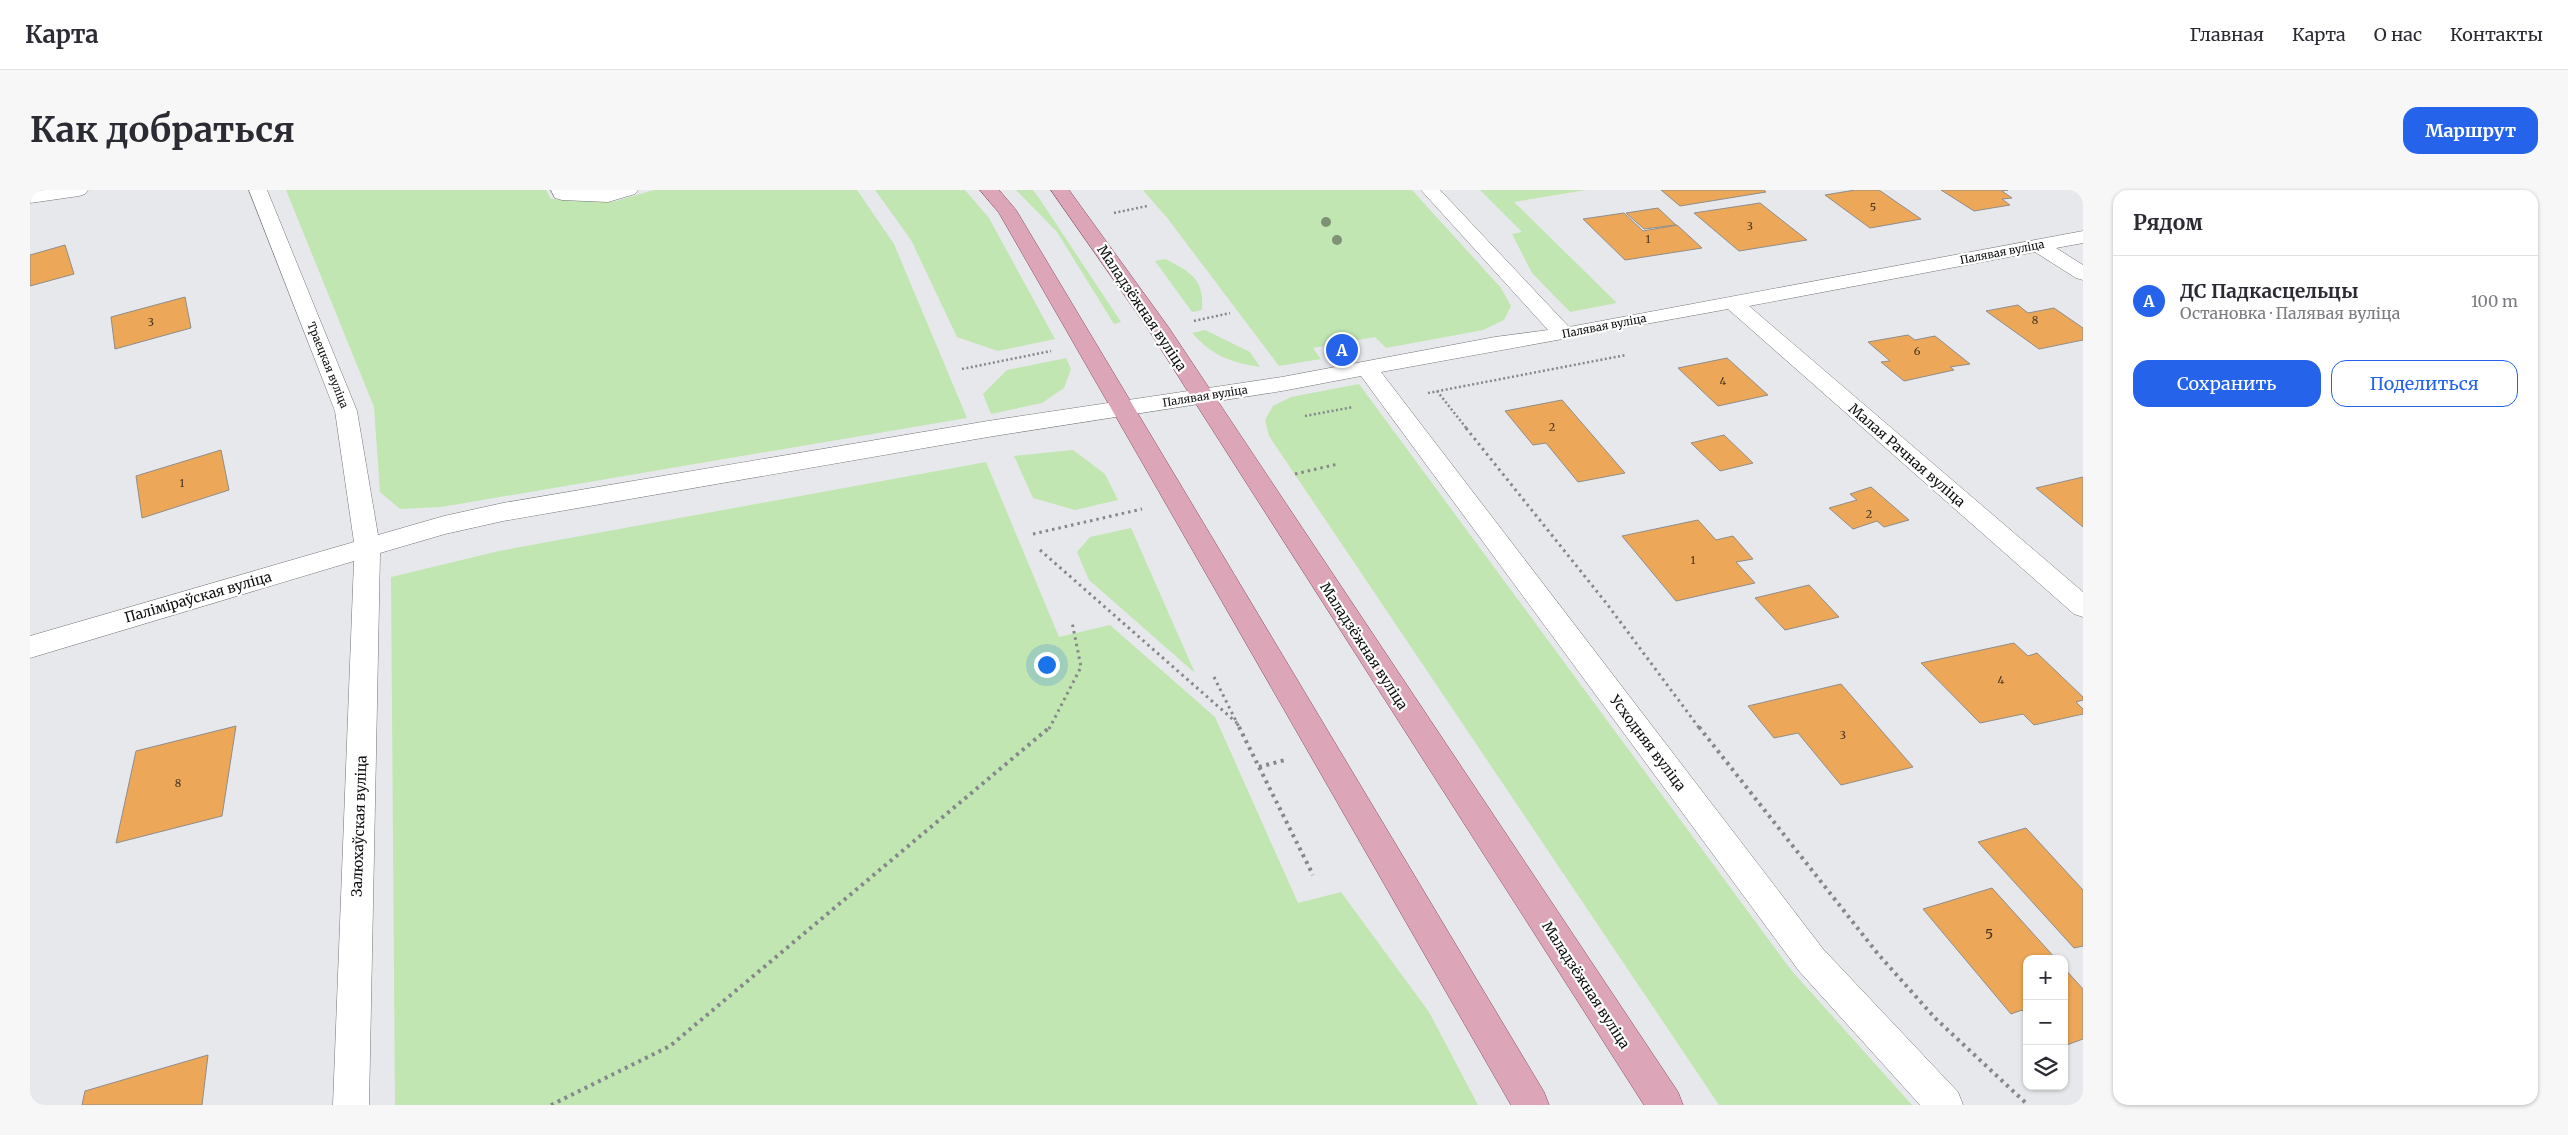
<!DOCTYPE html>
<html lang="ru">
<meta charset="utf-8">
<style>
body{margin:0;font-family:Merriweather,serif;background:#f7f7f7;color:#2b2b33}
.controls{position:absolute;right:15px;bottom:15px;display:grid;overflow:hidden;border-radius:10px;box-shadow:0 1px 4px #0004}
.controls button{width:45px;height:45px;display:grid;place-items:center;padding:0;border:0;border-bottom:1px solid #e1e1e2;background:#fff;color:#2b2b33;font:25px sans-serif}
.you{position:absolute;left:1016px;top:474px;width:18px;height:18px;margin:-12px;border:4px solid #fff;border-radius:50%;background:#1a73e8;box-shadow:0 0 0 8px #1a73e833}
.badge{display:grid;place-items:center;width:32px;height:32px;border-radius:50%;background:#2563eb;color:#fff;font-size:16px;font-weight:700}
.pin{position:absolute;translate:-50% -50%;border:2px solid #fff;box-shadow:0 1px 5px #0006}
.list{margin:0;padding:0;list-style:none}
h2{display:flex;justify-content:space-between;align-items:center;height:65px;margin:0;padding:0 20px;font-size:21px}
h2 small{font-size:16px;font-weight:400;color:#7c7c81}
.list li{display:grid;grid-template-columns:32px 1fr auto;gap:15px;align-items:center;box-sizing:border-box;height:90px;padding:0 20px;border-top:1px solid #e1e1e2}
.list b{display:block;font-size:19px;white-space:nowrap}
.list p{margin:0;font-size:16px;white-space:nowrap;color:#7c7c81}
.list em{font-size:16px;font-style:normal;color:#7c7c81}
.actions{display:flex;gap:10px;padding:15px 20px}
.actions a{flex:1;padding:11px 0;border:1px solid #2563eb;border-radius:15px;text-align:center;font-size:18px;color:#2563eb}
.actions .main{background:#2563eb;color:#fff}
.icon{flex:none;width:28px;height:28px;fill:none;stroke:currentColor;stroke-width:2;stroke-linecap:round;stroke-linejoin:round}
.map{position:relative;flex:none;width:2053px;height:915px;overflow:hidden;border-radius:15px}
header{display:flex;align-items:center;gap:30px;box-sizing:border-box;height:70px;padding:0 25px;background:#fff;border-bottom:1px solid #e1e1e2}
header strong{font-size:24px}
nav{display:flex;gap:28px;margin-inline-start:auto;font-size:18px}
.intro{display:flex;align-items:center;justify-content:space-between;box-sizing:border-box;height:120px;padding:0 30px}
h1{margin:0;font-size:35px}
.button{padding:12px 22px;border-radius:15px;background:#2563eb;color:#fff;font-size:18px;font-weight:700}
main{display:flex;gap:30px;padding:0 30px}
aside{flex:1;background:#fff;border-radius:15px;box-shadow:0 1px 4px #0004}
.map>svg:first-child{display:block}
.green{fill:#c1e6b2}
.building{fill:#eca758;stroke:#8f8d8b}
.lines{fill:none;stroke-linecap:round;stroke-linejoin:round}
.minor-casing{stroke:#737476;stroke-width:1}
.major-casing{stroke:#84495e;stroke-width:1}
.path-far2{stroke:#86878a;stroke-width:2.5;stroke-dasharray:2 2.5;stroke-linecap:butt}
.path-far1{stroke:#86878a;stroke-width:3;stroke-dasharray:2.5 4;stroke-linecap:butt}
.path{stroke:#86878a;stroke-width:4;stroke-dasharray:3 4.5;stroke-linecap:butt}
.minor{fill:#fff;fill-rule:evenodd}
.major{fill:#dca5b8;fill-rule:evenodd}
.tree{fill:#7e9376}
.labels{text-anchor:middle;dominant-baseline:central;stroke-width:4.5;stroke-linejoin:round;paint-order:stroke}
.number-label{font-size:11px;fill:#453421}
.far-street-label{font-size:11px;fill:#0d0e0f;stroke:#fff}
.street-label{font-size:14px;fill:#0d0e0f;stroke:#fff}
.near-number-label{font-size:14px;fill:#453421}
</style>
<header>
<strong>Карта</strong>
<nav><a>Главная</a><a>Карта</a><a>О нас</a><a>Контакты</a></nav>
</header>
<div class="intro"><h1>Как добраться</h1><a class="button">Маршрут</a></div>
<main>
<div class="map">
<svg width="2053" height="915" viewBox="0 0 2053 915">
<rect width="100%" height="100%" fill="#e7e8eb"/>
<!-- green -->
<g class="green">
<polygon points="256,0 516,0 521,9 582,12 624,0 827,0 864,54 937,228 411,317 370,319 350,302 344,217"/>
<polygon points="845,0 935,0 959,28 1025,149 968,161 927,147 881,50"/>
<polygon points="986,0 1003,0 1009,8 1091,132 1084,134 1027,42"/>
<polygon points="1113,0 1382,0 1471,98 1481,116 1474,130 1453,140 1356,158 1345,147 1283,158 1291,169 1249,176 1138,29"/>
<polygon points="1450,0 1556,0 1484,12 1587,113 1540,122 1502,83 1482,44 1492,42"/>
<path d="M1135,69c26,13 39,20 37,51l-10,2 -37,-51z"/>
<path d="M1175,140l45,22 10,15c-31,-5 -47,-11 -68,-34z"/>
<polygon points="1036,168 1041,179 1034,198 1012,213 961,224 953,204 977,180"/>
<polygon points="1329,194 1761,780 1882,915 1689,915 1239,246 1235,230 1243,216 1261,207"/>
<polygon points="1043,260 1075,284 1088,310 1045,320 1003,308 984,266"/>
<polygon points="956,272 1029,447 1080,435 1185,527 1268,713 1311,702 1399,822 1448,915 365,915 361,387 469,361"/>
<polygon points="1101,338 1165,483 1059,390 1047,362 1060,347"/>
</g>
<!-- building -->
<g class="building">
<polygon points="1631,0 1734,0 1736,2 1650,16"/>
<polygon points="1825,0 1849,0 1891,29 1840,38 1795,5"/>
<polygon points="1911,0 1978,0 1972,1 1982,8 1972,9 1980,15 1944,21"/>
<polygon points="1730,13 1777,50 1709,61 1664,23"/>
<polygon points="1628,18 1646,35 1614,39 1596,23"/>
<polygon points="1594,23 1613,41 1647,35 1672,58 1595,70 1553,29"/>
<polygon points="35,55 44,84 0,96 0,65"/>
<polygon points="155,107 161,138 85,159 81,127"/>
<polygon points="1988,115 1998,123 2024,118 2053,138 2053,150 2009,159 1956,121"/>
<polygon points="1878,145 1885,150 1905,146 1940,174 1920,177 1924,180 1874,191 1851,172 1860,171 1838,152"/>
<polygon points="1697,168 1738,205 1688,216 1648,178"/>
<polygon points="1532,210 1595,283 1548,292 1516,253 1503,255 1475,221"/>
<polygon points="1694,245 1723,273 1690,281 1661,253"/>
<polygon points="191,260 199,300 112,328 106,286"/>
<polygon points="2053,287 2053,337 2006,298"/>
<polygon points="1841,297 1879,330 1854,337 1847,331 1823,339 1799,318 1827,310 1820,304"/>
<polygon points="1668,330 1686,350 1703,346 1723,369 1706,372 1725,393 1646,411 1592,346"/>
<polygon points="1779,395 1809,427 1755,440 1725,408"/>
<polygon points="1984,453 1998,466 2007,463 2053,507 2053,510 2046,512 2053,519 2053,524 2004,535 1993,524 1950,533 1891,473"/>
<polygon points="1811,494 1883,577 1811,595 1768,543 1744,548 1718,516"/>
<polygon points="206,536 192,626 86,653 106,561"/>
<polygon points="1996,638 2053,700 2053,756 2044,758 1948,652"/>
<polygon points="1962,698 2026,769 1997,769 1997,826 1992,820 1981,824 1893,719"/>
<polygon points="2034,778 2053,799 2053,849 2034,856"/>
<polygon points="178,865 172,915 52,915 55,901"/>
</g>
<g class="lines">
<!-- minor casing -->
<g class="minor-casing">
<g id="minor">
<polygon points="10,0 58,0 55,4 49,6 0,13 0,1"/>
<polygon points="219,0 237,0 327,221 348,345 414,326 473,313 958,231 1252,187 1465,147 1518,140 1391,0 1410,0 1539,137 2053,41 2053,53 2026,58 2053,75 2053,90 2046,88 2005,62 1719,116 2053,402 2053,427 2044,424 1698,119 1351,182 1793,759 1928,902 1933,915 1890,915 1769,781 1331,186 1252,201 958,247 473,331 415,344 350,363 339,915 303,915 324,371 0,468 0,446 324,352 305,221"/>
<polygon points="521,0 608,0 605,4 578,12 532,10 525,8"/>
</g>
</g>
<!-- major casing -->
<g class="major-casing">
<g id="major">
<polygon points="950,0 969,0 986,20 1514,902 1519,915 1481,915 969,23"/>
<polygon points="1021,0 1039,0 1139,138 1648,902 1653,915 1614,915 1118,139"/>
</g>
</g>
<!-- path-far2 -->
<g class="path-far2">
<polyline points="1084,23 1117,16"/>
<polyline points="1164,131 1200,123"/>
<polyline points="932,179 1021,161"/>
<polyline points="1407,201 1437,239"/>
<polyline points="1398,203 1596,165"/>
<polyline points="1275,226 1323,217"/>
</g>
<!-- path-far1 -->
<g class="path-far1">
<polyline points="1436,238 1577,414 1670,539"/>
<polyline points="1265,284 1308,274"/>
<polyline points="1003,344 1112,319"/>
<polyline points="1010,360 1207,533"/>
<polyline points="1184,487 1210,539"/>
<polyline points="1019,539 1051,477 1042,432"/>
</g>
<!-- path -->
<g class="path">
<polyline points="1209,537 1283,685"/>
<polyline points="1669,537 1848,764 1905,828 1998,915"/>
<polyline points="1229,577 1255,570"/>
<polyline points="521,915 640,856 1020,537"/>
</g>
<!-- minor -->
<use href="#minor" class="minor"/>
<!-- major -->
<use href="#major" class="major"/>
</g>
<!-- trees -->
<g class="tree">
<circle cx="1296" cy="32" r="5"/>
<circle cx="1307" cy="50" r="5"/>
</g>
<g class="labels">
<!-- number labels -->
<g class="number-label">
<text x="1843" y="17">5</text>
<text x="1720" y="36">3</text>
<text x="1618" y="49">1</text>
<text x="2005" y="130">8</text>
<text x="121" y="132">3</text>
<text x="1887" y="161">6</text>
<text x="1693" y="191">4</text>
<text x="1522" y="237">2</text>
<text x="152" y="293">1</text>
<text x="1839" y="324">2</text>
<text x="1663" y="370">1</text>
<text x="1971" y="490">4</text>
<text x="1813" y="545">3</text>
<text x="148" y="593">8</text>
</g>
<!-- far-street labels -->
<g class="far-street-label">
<text transform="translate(1972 62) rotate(-11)">Палявая вуліца</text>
<text transform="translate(1574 136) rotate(-11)">Палявая вуліца</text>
<text transform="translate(298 175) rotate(68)">Траецкая вуліца</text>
<text transform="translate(1175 206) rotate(-9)">Палявая вуліца</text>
</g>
<!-- street labels -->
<g class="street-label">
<text transform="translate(1112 118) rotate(56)">Маладзёжная вуліца</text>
<text transform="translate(1877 265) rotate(41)">Малая Рачная вуліца</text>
<text transform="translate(168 407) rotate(-16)">Паліміраўская вуліца</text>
<text transform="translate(1334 456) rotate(57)">Маладзёжная вуліца</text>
<text transform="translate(1618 553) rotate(53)">Усходняя вуліца</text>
<text transform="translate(329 636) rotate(-88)">Залюхаўская вуліца</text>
<text transform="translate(1556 795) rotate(57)">Маладзёжная вуліца</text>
</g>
<!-- near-number labels -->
<g class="near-number-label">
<text x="1959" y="744">5</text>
</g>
</g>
</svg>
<div class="controls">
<button>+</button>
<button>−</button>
<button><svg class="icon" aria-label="layers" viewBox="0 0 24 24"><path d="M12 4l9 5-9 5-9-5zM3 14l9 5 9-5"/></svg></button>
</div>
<div class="you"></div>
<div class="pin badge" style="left:1312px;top:160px">A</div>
</div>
<aside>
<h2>Рядом<small></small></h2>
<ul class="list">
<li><span class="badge">A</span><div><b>ДС Падкасцельцы</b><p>Остановка · Палявая вуліца</p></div><em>100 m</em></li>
</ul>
<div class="actions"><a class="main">Сохранить</a><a>Поделиться</a></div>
</aside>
</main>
